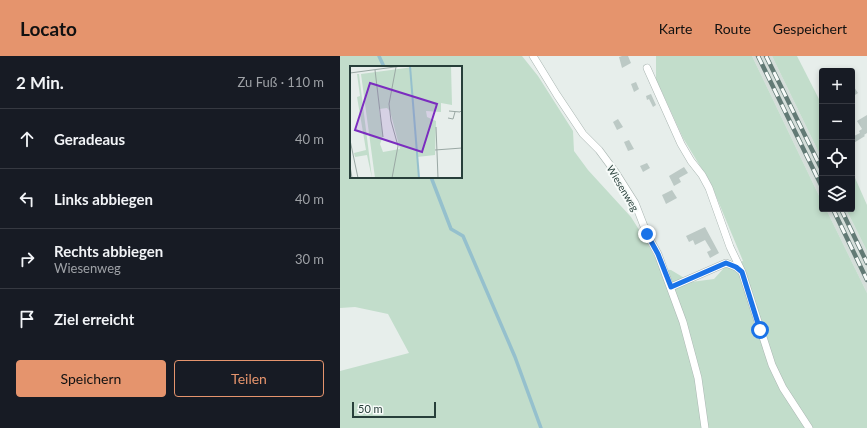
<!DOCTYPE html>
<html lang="de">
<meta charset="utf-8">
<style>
body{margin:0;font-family:Lato,sans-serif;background:#242831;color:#f1f3f6}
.controls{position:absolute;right:12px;top:12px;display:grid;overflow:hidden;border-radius:4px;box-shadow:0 2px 6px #0003}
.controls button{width:36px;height:36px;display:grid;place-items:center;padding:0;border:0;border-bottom:1px solid #363941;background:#171b24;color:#f1f3f6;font:20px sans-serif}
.scale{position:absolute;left:12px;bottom:10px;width:84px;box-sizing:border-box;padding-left:4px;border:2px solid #273f3a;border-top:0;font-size:11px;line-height:14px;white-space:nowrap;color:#273f3a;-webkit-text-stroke:3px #f7fbf9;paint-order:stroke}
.stop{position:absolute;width:12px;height:12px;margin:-9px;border:3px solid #1a73e8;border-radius:50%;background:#fff}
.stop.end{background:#1a73e8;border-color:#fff;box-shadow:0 1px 4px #0008}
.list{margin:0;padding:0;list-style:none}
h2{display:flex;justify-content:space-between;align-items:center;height:52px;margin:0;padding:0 16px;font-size:17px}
h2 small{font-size:13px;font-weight:400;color:#9ea1a6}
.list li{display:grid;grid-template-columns:26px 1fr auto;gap:12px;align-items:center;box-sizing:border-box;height:60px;padding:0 16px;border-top:1px solid #363941}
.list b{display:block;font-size:15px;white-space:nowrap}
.list p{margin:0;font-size:13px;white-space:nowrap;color:#9ea1a6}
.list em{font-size:13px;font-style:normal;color:#9ea1a6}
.actions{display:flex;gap:8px;padding:12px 16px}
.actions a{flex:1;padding:9px 0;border:1px solid #e5946d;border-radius:4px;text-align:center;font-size:14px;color:#e5946d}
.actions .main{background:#e5946d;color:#111}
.icon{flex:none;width:22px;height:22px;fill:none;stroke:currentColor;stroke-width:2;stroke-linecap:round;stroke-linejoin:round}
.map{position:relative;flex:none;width:527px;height:372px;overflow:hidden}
header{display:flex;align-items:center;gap:24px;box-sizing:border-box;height:56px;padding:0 20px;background:#e5946d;color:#111}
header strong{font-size:19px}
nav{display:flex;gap:22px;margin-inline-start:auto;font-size:14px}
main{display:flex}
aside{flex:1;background:#171b24}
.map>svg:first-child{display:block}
.built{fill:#d5deda}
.green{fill:#c2ddcb;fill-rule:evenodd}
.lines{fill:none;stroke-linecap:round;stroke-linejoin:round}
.stream{stroke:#95c0cd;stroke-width:3.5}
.building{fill:#bcc9c5}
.lane-casing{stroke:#aab6b2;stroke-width:8}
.lane{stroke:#fff;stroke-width:7}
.rail-casing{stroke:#627a75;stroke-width:4.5}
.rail{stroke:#f7fbf9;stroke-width:3;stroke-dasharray:9;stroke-linecap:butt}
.route{stroke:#1a73e8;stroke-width:5}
.labels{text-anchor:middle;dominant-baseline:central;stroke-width:4;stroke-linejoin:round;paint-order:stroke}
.street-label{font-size:10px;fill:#273f3a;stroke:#f7fbf9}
.inset-river{fill:none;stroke:#95c0cd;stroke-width:2}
.inset-road{fill:none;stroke:#9aa8a4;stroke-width:1}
.view{fill:#7b2cbf;fill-opacity:0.15;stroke:#7b2cbf;stroke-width:2}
.inset-edge{fill:none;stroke:#273f3a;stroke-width:2}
</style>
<header>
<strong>Locato</strong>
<nav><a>Karte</a><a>Route</a><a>Gespeichert</a></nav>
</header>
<main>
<aside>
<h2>2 Min.<small>Zu Fuß · 110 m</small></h2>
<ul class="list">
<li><svg class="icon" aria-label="ahead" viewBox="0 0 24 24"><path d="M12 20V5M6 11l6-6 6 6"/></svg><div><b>Geradeaus</b></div><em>40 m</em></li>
<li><svg class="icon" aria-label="left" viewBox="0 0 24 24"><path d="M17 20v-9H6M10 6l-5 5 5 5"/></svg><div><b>Links abbiegen</b></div><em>40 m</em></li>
<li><svg class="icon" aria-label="right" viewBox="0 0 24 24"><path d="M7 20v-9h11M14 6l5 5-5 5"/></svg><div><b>Rechts abbiegen</b><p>Wiesenweg</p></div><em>30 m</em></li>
<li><svg class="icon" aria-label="arrive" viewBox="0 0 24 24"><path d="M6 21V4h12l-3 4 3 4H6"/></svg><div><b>Ziel erreicht</b></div></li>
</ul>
<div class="actions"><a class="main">Speichern</a><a>Teilen</a></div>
</aside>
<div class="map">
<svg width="527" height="372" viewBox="0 0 527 372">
<rect width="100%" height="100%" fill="#e7eeeb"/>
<!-- built -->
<g class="built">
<polygon points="412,0 432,0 482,103 482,146"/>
<polygon points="486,153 506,153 527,195 527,237"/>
</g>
<!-- green -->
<g class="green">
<path d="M0,0h182l16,20 35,55 1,20 14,19 43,47 17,27 13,25 10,1 20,12 23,-3 10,-11 19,-7 -32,-77 -28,-46 -21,-46 -6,-11v-25h96l70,146v7h4l41,84v135h-527v-57l69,-18 -21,-39 -33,-7 -15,1zM11,11h110v110h-110z"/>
<polygon points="432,0 457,0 482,49 482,103"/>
<polygon points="512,115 527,149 527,195 506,153 512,153"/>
</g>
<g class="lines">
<!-- stream -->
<g class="stream">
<polyline points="39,0 44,11"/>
<polyline points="91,121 111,173 123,180 175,301 201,372"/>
</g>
</g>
<!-- building -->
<g class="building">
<polygon points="282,0 288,0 291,7 282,12 279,1"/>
<polygon points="296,26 299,33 294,36 291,28"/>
<polygon points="514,31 518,37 512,41 512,32"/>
<polygon points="311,38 316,49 313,51 309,43 307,44 306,40"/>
<polygon points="527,59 527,77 524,79 525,80 512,88 512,81 520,77 519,75 522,73 517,65"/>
<polygon points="278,63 283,71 277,74 273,66"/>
<polygon points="289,84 294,93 288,95 284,86"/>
<polygon points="307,107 310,112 303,116 300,110"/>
<polygon points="344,111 348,117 339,122 341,126 334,130 329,120"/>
<polygon points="332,134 337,142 326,148 322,139"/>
<polygon points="365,171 379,197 370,202 367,196 371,194 365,184 355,189 353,184 349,186 346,180"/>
</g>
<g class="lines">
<!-- lane casing -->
<g class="lane-casing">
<g id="lane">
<polyline points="193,0 217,39 243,78 259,94 276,117 295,147 307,178 318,198 343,266 358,322 365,372"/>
<polyline points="307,12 341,88 351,105 362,119 369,132 390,191 402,216 432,309 443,332 469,372"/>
<polyline points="331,231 386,207 396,211 401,215"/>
</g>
</g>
<!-- lane -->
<use href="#lane" class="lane"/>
<!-- rail casing -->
<g class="rail-casing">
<g id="rail">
<polyline points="418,0 482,131"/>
<polyline points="426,0 482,114"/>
<polyline points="493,153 527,224"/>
<polyline points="501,153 527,207"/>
</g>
</g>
<!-- rail -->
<use href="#rail" class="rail"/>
</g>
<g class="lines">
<!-- route -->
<polyline class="route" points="307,178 318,198 331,231 386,207 396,211 402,216 420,274"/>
</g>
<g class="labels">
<!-- street labels -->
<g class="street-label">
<text transform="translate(283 132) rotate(59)">Wiesenweg</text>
</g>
</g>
<!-- overview -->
<g transform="translate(10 10)">
<rect width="112" height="112" fill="#e7eeeb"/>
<path d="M71,0h30l1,39 -11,-2v9l-15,-1 1,6 9,4 -1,34 -18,2 2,21h-44l-14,-104zM37,42l3,3 10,38 -17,3 -3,-8 3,-8 -4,-27zM7,8h2l13,104 -5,-23 -12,2 -1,-4 12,-3 -9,-53 3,-1z" fill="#c2ddcb" fill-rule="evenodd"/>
<path class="inset-river" d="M60,0l9,112"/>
<path class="inset-road" d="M25,4l8,67M0,7l52,-7M99,45l11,1 2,-2M98,52l5,1 2,-7M86,61l2,51M0,74l8,38M85,84l27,-2M0,100l2,12M42,112l6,-32 -7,-25 -2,-17 7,-37"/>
<path class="view" d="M20,17l67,21 -15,48 -67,-22z"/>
<rect width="112" height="112" class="inset-edge"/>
</g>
</svg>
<div class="controls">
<button>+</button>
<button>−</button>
<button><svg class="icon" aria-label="locate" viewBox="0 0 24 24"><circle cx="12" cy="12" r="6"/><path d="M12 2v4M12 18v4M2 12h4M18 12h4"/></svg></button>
<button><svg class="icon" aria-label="layers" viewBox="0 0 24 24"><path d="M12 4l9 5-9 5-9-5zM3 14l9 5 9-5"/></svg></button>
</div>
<div class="scale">50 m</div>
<div class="stop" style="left:420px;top:274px"></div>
<div class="stop end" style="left:307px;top:178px"></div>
</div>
</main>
